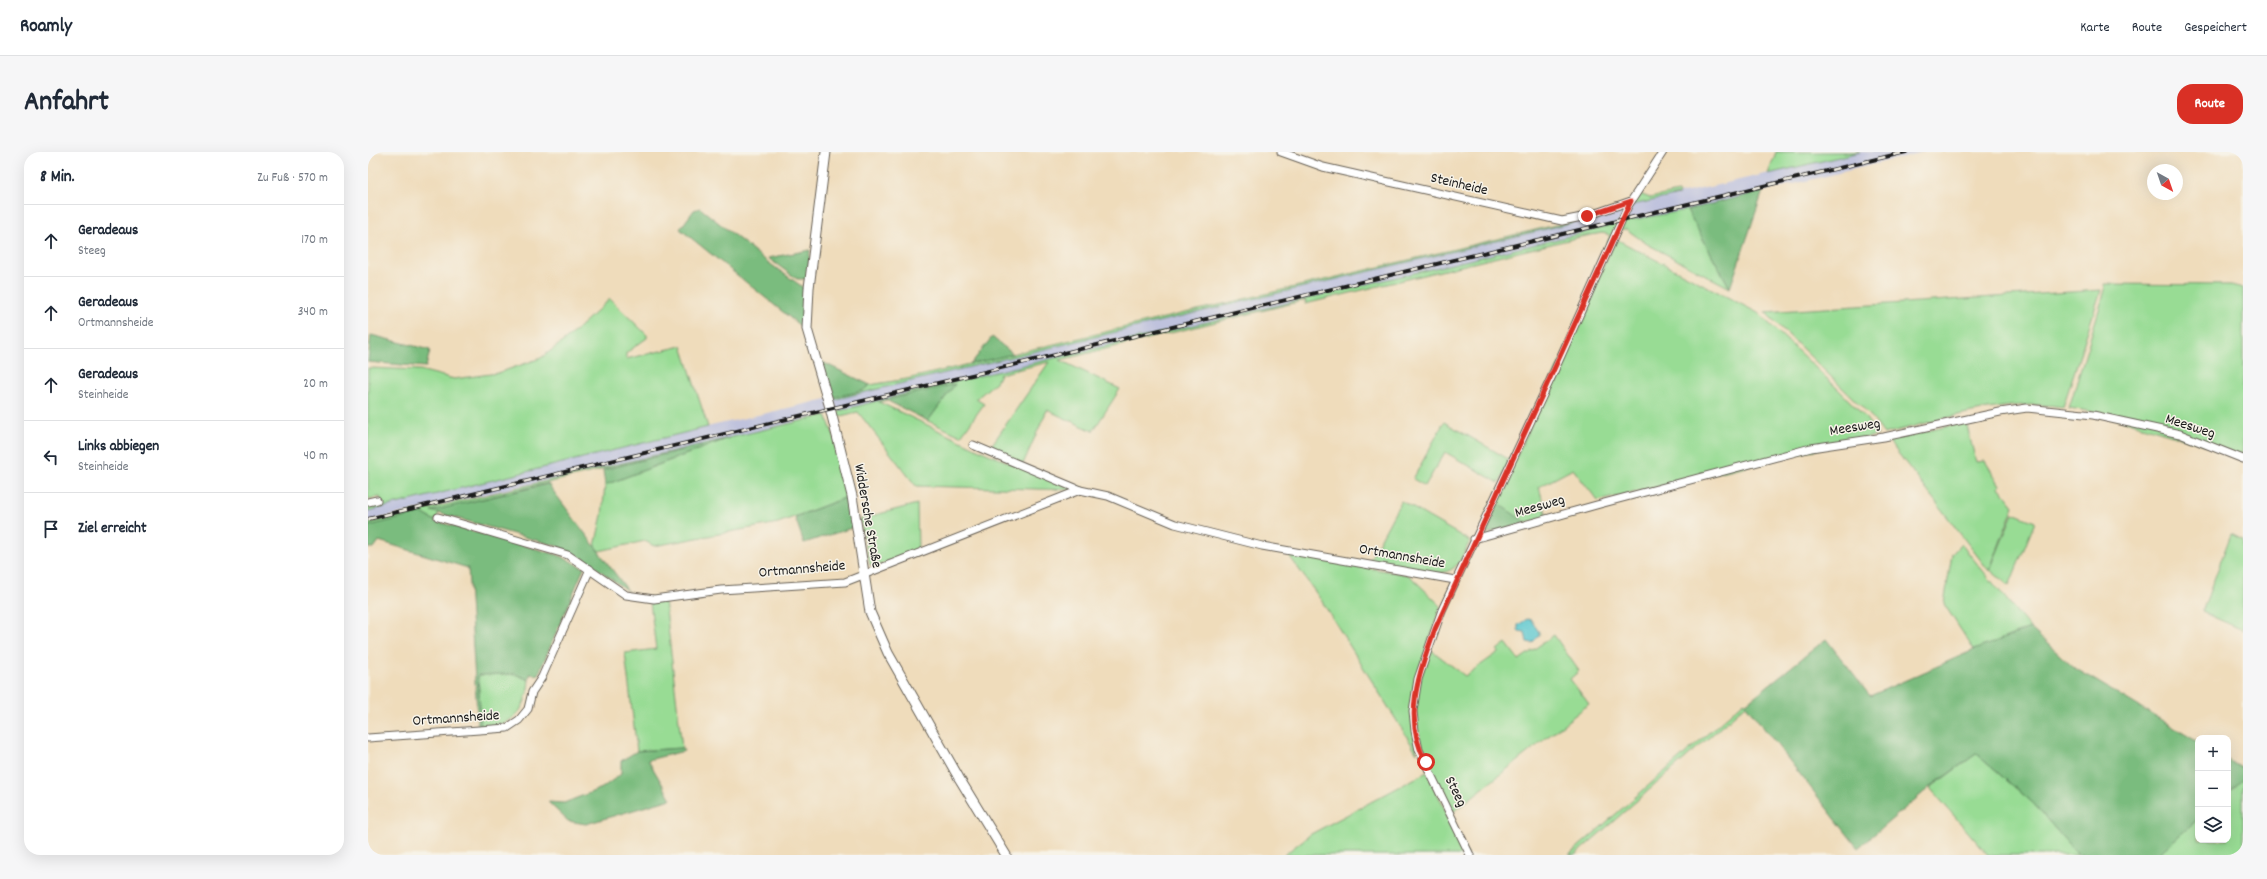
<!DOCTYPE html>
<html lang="de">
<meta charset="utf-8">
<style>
body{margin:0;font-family:Dekko,sans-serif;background:#f6f6f7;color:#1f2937}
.controls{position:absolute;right:12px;bottom:12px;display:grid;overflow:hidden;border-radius:8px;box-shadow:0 4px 16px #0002}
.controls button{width:36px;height:36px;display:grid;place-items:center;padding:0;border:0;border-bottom:1px solid #e0e1e3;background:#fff;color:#1f2937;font:20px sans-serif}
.compass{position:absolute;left:1779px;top:12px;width:36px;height:36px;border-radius:50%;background:#fff;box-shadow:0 4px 16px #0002;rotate:140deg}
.stop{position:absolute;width:12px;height:12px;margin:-9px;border:3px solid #d93025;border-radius:50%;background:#fff}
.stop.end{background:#d93025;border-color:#fff;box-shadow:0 1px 4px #0008}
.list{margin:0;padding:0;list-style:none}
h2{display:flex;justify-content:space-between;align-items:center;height:52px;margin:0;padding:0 16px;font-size:17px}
h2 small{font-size:13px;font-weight:400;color:#747a83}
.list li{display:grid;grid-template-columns:26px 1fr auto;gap:12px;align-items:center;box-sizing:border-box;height:72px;padding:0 16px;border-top:1px solid #e0e1e3}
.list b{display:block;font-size:15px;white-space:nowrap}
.list p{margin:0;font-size:13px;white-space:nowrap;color:#747a83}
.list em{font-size:13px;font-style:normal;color:#747a83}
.icon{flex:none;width:22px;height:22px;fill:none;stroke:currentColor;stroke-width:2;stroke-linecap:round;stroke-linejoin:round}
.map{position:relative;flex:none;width:1875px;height:703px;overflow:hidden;border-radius:16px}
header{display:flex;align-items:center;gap:24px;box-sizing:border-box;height:56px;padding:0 20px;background:#fff;border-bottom:1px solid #e0e1e3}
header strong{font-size:19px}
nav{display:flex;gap:22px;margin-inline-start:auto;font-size:14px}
.intro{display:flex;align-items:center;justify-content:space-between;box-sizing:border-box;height:96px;padding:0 24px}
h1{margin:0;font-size:28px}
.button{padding:10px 18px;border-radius:16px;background:#d93025;color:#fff;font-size:14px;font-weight:700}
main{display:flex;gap:24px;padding:0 24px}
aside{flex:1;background:#fff;border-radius:16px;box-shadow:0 4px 16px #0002}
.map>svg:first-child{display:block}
.industrial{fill:#bfc2dd}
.green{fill:#98dc94;stroke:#5a7c58}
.forest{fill:#7abc7e;stroke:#4b6c4d}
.water{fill:#5ac7cf;stroke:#3b7276}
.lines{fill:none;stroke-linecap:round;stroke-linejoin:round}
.minor-casing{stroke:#665f54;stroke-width:9}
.tertiary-casing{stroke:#665f54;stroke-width:11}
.minor{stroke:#fff;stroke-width:7}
.tertiary{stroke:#fff;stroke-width:9}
.rail-casing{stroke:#1c1c1c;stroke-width:4}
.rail{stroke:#f7f3e8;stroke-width:2.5;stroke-dasharray:8;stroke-linecap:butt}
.route{stroke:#d93025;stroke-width:5}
.labels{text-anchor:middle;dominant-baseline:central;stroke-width:3;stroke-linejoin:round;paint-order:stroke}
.street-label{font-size:15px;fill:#1c1c1c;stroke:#f7f3e8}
</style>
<header>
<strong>Roamly</strong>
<nav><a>Karte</a><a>Route</a><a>Gespeichert</a></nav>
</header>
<div class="intro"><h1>Anfahrt</h1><a class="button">Route</a></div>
<main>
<aside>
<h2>8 Min.<small>Zu Fuß · 570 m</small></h2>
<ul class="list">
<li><svg class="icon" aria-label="ahead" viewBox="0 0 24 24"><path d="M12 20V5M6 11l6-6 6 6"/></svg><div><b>Geradeaus</b><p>Steeg</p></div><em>170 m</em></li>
<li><svg class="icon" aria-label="ahead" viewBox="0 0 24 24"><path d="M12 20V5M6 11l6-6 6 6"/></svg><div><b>Geradeaus</b><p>Ortmannsheide</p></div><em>340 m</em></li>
<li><svg class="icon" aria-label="ahead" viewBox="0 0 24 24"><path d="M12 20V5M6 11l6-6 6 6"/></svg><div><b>Geradeaus</b><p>Steinheide</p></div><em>20 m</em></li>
<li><svg class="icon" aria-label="left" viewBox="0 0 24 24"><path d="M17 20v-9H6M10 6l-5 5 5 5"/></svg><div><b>Links abbiegen</b><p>Steinheide</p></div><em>40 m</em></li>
<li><svg class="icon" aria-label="arrive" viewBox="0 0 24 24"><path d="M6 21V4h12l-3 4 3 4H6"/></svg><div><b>Ziel erreicht</b></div></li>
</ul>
</aside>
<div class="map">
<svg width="1875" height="703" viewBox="0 0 1875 703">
<rect width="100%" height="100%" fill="#f7f3e8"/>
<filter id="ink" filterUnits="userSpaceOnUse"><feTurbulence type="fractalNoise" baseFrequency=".025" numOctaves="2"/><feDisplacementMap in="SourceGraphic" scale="8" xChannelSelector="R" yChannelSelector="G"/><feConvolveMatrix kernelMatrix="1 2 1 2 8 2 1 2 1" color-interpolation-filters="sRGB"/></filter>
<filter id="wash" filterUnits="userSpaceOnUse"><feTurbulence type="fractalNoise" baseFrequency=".012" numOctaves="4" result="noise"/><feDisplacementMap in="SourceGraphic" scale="16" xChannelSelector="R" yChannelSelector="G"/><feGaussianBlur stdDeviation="0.9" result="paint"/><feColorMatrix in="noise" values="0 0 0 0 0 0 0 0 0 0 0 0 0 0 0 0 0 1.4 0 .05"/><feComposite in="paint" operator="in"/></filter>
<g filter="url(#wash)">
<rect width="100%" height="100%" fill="#efdcbb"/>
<!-- industrial -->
<polygon class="industrial" points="1491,0 1556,0 1319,58 1253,70 1211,82 543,240 361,286 0,369 0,359 224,302 948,132 1206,70 1205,69 1264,53"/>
<!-- green -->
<g class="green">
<polygon points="1408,0 1492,0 1400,22"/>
<polygon points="1310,40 1311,43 1264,53 1272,42 1282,46"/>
<polygon points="1319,58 1362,136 1279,92 1258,77 1252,78 1257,69"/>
<polygon points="1205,69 1207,70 464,248 463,246 493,239 502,233 539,227"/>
<polygon points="1250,71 1230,116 1242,83 1234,81 1212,85 937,152 938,148 692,208 752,237 725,279 679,258 655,312 621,297 681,210 632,222 628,230 608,247 616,252 593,284 560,269 587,232 511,250 618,301 708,338 548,334 490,260 468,265 467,260 543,240 1211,82"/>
<polygon points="1248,87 1390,161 1472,239 1497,265 1510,283 1230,349 1205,317 1171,335 1179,365 1159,371 1116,376"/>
<polygon points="1736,132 1863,133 1875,136 1875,304 1727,260 1701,256 1737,138"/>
<path d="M1733,138l-38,117c-59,-9 -122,13 -179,27l-15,-20 -104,-102z"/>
<polygon points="242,147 279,183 279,186 258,201 258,207 314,194 340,275 0,359 0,352 14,350 12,345 0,347 0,216 52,218 86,227 130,221 173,206 197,188"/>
<polygon points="458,263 467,287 482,344 410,371 286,394 277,389 231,399 227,394 234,363 237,333 356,288 64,359 71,361 67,369 54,361 0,374 0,371"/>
<polygon points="1076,270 1142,308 1131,331 1077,300 1057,334 1045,327"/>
<polygon points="1598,270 1608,310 1617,309 1632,333 1631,335 1646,354 1621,419 1520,288"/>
<path d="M1033,349l69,40c-10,19 -12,33 -37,32l-65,-10z"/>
<polygon points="549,352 550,398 509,414 502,413 492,367"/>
<polygon points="1645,361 1667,370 1641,434 1622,418"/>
<polygon points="1863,382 1875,388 1875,478 1834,460"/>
<polygon points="1593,392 1662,476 1606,498 1576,452 1584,402"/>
<polygon points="920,402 1041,423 1073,454 1046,533 1049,601 953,448"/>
<polygon points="297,449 314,596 269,599 257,501 288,497 282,450"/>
<path d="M1186,483l25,36 -9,8 19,25 -136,108c-13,-26 -31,-53 -37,-82 -5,-27 6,-57 14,-81l35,27 34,-24 -2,-2 9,-7 13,17z"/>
<path d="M147,522l14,6c-3,33 -16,45 -48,48l-3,-53z"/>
<polygon points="1376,550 1378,553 1207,703 1201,703"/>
<polygon points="1608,602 1665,651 1710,703 1620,703 1562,636"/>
<polygon points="1059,620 1099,703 916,703 943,682"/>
<polygon points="1875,627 1875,703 1789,703 1830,667 1830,688 1860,688 1860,641"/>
</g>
<!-- forest -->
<g class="forest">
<polygon points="1395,39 1362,136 1319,58"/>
<polygon points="332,56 401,111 439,138 436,177 312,77 326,58"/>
<polygon points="442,98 440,127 429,127 400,106"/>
<polygon points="3,183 62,198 58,215 0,210"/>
<polygon points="624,185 645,202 603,212"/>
<polygon points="452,209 502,233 494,239 463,246"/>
<polygon points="587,232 560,269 518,248"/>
<polygon points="361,286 237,333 235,318"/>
<polygon points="180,332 261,440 216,407 189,394 63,359"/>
<polygon points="482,344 487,375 436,391 427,365"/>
<polygon points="1129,351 1159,371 1122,381 1117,380 1116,376"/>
<polygon points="54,361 67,369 190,403 216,416 170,523 162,522 161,528 147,522 110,523 113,576 110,576 100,416 11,389 6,396 0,396 0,374"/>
<polygon points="1662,476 1705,515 1830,590 1830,667 1789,703 1710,703 1665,651 1608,602 1562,635 1490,696 1377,552 1458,487 1502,544 1606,498"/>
<polygon points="314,596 316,599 280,608 303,647 218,672 200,669 180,650 196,651 234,636 253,622 253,609 269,599"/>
<polygon points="1860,608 1875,617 1875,627 1860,641"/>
</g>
<!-- water -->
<polygon class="water" points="1159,467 1163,468 1171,480 1171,484 1164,491 1159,490 1157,480 1150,479 1150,473"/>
</g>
<g filter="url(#ink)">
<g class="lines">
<!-- minor casing -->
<g class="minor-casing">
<g id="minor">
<polyline points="913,0 955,15 1194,69 1219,64 1263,49"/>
<polyline points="605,293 712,338"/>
<polyline points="0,350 9,348"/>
<polyline points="70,365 200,403 258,443 286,447 353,438 477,430 712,338 740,344 807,372 894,394 1087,428"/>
<polyline points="1106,387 1232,352 1443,296 1516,285 1632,260 1659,256 1725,263 1812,282 1875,307"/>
<polyline points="0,586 139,576 151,568 160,557 164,540 174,525 222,417"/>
<polyline points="1102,703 1051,598 1047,579 1045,559 1050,527 1074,458 1184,224 1260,54 1295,0"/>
</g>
</g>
<!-- tertiary casing -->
<g class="tertiary-casing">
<polyline id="tertiary" points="458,0 441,136 439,177 461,252 484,344 502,460 520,501 591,626 638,703"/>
</g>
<!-- minor -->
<use href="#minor" class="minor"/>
<!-- tertiary -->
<use href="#tertiary" class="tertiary"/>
<!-- rail casing -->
<g class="rail-casing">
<polyline id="rail" points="0,367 1538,0"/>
</g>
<!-- rail -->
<use href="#rail" class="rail"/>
</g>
</g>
<g class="lines" filter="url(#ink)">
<!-- route -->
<path class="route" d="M1058,610c-24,-43 -7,-90 9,-133l196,-428 -44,15"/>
</g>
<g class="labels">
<!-- street labels -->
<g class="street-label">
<text transform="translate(1091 33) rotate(13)">Steinheide</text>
<text transform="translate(1822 275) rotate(18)">Meesweg</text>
<text transform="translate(1487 276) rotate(-9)">Meesweg</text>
<text transform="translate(1172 355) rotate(-16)">Meesweg</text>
<text transform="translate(499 364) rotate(80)">Widdersche Straße</text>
<text transform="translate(1034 405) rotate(10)">Ortmannsheide</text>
<text transform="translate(434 418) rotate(-5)">Ortmannsheide</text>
<text transform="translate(88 567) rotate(-4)">Ortmannsheide</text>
<text transform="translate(1087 640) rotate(64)">Steeg</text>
</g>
</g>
</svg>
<div class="controls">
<button>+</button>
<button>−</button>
<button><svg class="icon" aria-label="layers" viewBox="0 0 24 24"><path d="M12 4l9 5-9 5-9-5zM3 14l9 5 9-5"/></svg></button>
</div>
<svg class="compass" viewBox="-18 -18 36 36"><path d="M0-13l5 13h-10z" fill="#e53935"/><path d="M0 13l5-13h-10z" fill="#747a83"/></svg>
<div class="stop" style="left:1058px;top:610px"></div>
<div class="stop end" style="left:1219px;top:64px"></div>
</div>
</main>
